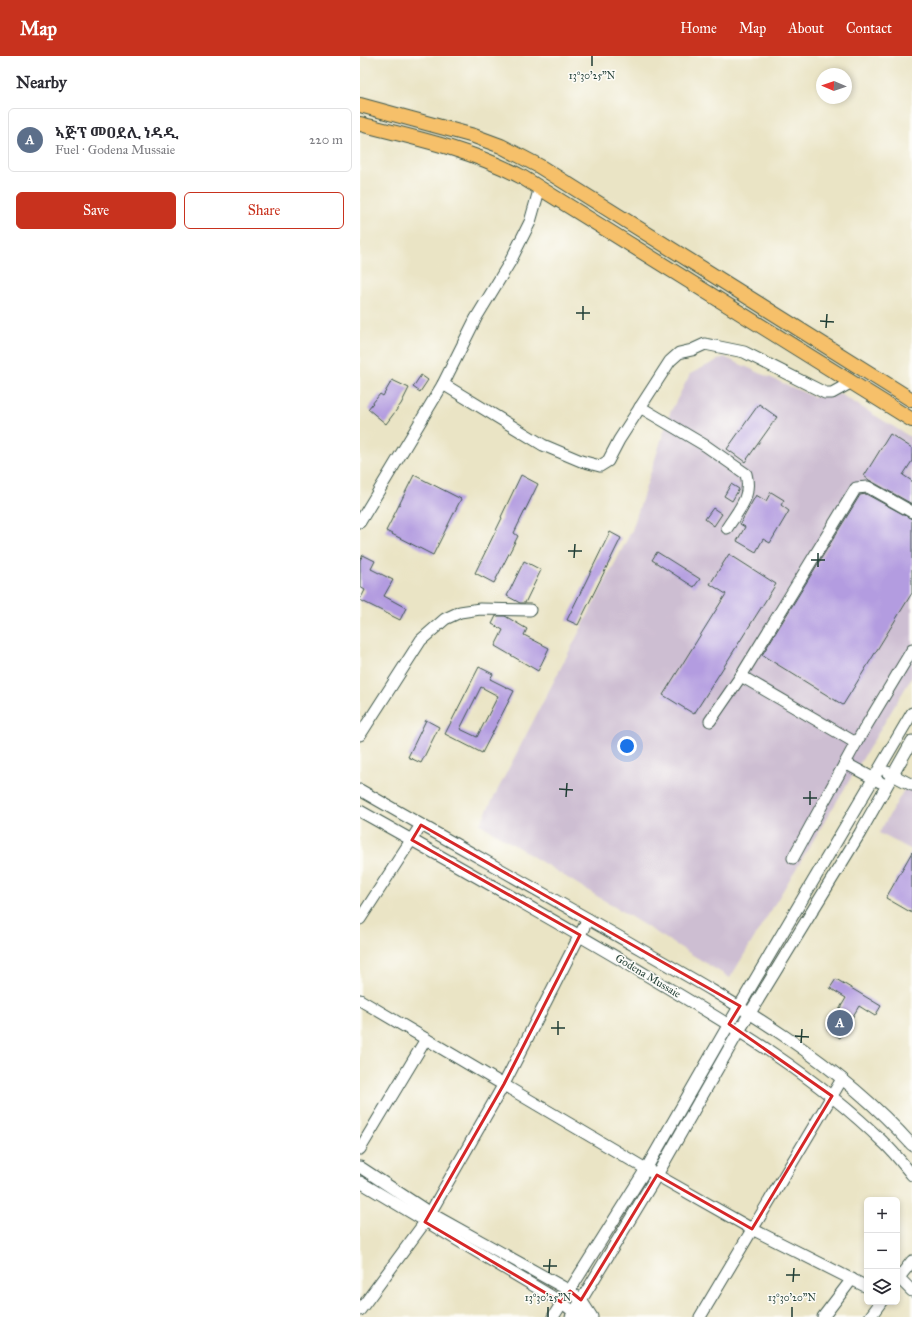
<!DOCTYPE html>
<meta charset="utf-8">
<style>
body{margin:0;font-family:"IM FELL Great Primer","Noto Serif Ethiopic",serif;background:#f7f7f7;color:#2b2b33}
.controls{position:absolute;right:12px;bottom:12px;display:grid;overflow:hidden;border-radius:6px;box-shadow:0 2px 6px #0003}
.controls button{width:36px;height:36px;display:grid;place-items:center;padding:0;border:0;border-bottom:1px solid #e1e1e2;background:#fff;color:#2b2b33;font:20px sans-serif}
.compass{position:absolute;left:456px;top:12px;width:36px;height:36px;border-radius:50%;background:#fff;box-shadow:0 2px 6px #0003;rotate:272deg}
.you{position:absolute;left:267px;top:690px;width:14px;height:14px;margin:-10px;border:3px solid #fff;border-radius:50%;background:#1a73e8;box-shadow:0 0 0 6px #1a73e833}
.badge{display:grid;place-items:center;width:26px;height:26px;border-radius:50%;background:#c8321e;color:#fff;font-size:13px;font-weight:700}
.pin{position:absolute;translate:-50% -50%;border:2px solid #fff;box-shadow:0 1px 4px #0006}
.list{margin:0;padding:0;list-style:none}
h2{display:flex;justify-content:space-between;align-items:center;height:52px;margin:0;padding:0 16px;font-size:17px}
h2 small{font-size:13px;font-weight:400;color:#7c7c81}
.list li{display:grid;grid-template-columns:26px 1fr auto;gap:12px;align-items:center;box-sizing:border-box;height:64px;margin:0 8px 8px;padding:0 8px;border:1px solid #e1e1e2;border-radius:6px}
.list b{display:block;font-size:15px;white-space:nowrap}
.list p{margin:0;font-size:13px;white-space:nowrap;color:#7c7c81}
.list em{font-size:13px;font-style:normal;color:#7c7c81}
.actions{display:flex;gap:8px;padding:12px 16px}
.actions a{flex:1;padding:9px 0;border:1px solid #c8321e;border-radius:6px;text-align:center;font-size:14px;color:#c8321e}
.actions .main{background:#c8321e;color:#fff}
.icon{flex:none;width:22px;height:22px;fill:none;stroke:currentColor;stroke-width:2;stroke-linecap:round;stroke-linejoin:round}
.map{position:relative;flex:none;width:552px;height:1261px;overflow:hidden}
header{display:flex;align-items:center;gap:24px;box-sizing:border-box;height:56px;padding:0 20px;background:#c8321e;color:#fff}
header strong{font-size:19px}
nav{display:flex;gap:22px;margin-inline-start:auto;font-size:14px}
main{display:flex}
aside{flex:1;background:#fff}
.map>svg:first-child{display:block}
.industrial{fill:#cdbed2}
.building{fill:#b39ce0;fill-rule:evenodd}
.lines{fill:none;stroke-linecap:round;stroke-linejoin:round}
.minor-casing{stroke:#3d564a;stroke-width:13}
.major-casing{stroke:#3d564a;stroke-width:16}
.minor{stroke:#fff;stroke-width:11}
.major{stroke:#f6c06b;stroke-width:14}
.marked{fill:none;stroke:#d62828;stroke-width:3;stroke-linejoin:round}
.ticks{fill:none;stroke:#1f3d34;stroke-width:1.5}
.labels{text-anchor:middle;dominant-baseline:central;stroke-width:3;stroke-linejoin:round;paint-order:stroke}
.street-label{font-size:11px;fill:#1f3d34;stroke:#fdfcf7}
.ticks-label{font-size:10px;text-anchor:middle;fill:#1f3d34;stroke:#fdfcf7;stroke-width:3;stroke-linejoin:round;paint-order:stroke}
</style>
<header>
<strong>Map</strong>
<nav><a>Home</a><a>Map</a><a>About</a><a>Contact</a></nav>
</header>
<main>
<aside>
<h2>Nearby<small></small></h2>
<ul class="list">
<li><span class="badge" style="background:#5c6f8a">A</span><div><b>ኣጅፕ መዐደሊ ነዳዲ</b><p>Fuel · Godena Mussaie</p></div><em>220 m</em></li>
</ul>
<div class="actions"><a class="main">Save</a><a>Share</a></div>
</aside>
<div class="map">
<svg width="552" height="1261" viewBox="0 0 552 1261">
<rect width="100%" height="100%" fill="#fdfcf7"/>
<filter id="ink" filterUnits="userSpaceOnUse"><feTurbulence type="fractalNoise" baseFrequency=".025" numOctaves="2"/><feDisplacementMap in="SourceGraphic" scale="8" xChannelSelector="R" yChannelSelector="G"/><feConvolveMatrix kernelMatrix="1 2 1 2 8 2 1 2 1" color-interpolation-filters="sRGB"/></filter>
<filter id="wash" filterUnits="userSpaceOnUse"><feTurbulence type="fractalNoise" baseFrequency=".012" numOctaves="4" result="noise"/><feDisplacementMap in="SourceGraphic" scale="16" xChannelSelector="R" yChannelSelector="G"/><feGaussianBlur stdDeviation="0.9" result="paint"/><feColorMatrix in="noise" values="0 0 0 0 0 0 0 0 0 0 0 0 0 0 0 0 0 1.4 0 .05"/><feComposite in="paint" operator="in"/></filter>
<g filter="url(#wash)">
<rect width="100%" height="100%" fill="#eae4c5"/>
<!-- industrial -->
<g class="industrial">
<polygon points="364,301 454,341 480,338 552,382 552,621 370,922 120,768 272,474 310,357 330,318"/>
<polygon points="552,720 552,794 519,777"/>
</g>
<g id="blocks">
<!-- building -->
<g class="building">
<polygon points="61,319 68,324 60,336 53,331"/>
<polygon points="32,324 49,332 41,348 26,368 8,353 20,338 23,340"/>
<polygon points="399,348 417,361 385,406 367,393"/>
<polygon points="530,378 552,392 552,405 543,419 552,425 552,448 509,424 504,420"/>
<polygon points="54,419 101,443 73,499 26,475"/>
<polygon points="161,419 178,428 154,477 158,480 134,527 115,517 142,462 141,461"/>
<polygon points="371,428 379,433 372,445 364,440"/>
<polygon points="411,436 424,444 421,449 429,455 410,487 403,483 396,496 377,485 385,471 380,468 396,439 406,445"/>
<polygon points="506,438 552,463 552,537 483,649 402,599 500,439"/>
<polygon points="353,452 362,458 354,470 345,463"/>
<polygon points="250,476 261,482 218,569 207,564"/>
<polygon points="297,496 340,523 334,531 292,504"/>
<polygon points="369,498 416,528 334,658 303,639 366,538 350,528"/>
<polygon points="3,499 15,505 11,513 33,524 24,540 46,552 40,564 0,544 5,534 0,531 0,504"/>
<polygon points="164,505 181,514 165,547 160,547 147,540"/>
<polygon points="136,560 145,560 167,573 164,579 189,592 178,615 135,590 143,574 132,568"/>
<path d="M119,611l14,7 -3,5 24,12 -32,62 -37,-19zM121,631l17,9 -21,41 -17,-8z"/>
<polygon points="66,664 79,671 61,707 48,701"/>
<polygon points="552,796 552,857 526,842"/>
<polygon points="476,923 521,950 515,960 499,950 480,982 467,974 486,942 470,932"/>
</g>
</g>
</g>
<g filter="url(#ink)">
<use href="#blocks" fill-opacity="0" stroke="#3d564a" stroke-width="1"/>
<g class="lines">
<!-- minor casing -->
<g class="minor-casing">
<g id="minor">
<polyline points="83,328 183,389 221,405 240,410 248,405 259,384 310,305 319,297 332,294 345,288 384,296 465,337 472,337 492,326"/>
<path d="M280,351l66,39 40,28c6,23 -7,35 -19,54"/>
<polyline points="0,466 83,328 116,262 150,206 170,166 180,131"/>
<polyline points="381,620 496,687"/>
<polyline points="350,665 381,620 496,432 508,431 552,456"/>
<polyline points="0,679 61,584 85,563 100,556 120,553 170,554"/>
<polyline points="485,707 520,726"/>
<polyline points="527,716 552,729"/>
<path d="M0,734c94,54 189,106 282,160 97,55 195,111 270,195"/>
<path d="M0,755c98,55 196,110 293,168 81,48 162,96 230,163 11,10 20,22 29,33"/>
<polyline points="433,802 496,687 552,594"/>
<polyline points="0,863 61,769"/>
<polyline points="0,944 286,1113 392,1173 507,1231"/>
<polyline points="0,1093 66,983"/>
<polyline points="0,1111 70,1157 210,1235 221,1244 232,1261"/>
<polyline points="0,1126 201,1246 214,1256 227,1261"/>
<polyline points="539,1222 552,1235"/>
<polyline points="537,1224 552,1205"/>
<polyline points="0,1254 65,1166 144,1028 228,863"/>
<polyline points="193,1261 286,1113 369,968 552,657"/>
<polyline points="211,1261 297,1119 379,975 500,777 552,685"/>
<polyline points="340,1261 482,1023"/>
<polyline points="463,1261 492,1223"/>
<polyline points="510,1261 521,1246"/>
</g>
</g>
<!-- major casing -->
<g class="major-casing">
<g id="major">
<polyline points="0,49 114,80 141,90 179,110 552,344"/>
<path d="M0,68c56,14 112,26 162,53l390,243"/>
</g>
</g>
<!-- minor -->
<use href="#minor" class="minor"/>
<!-- major -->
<use href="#major" class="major"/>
</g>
</g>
<!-- marked area -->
<path class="marked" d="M61,769l319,181 -11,18 103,72 -80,133 -95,-54 -76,125 -11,-9 -9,11 -136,-80 79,-138 76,-149 -168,-95z"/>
<!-- ticks -->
<path class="ticks" d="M232,10v-10M216,257h14M223,264v-14M460,265l14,1M466,272l1,-14M208,495h14M214,502l1,-14M451,504h14M458,511v-14M199,733l14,1M206,741l1,-14M443,742h14M450,749v-14M191,972h14M198,979v-14M435,980l14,1M441,987l1,-14M183,1210h14M189,1217l1,-14M426,1219h14M433,1226l1,-14M188,1261v-10M432,1261v-10"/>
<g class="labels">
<!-- street labels -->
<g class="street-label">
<text transform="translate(288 920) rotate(31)">Godena Mussaie</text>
</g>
</g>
<g class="ticks-label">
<text x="232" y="23">13°30'25"N</text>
<text x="188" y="1245">13°30'25"N</text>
<text x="432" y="1245">13°30'20"N</text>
</g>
</svg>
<div class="controls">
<button>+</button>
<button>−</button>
<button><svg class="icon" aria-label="layers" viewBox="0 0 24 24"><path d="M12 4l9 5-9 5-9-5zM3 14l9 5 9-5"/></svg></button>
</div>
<svg class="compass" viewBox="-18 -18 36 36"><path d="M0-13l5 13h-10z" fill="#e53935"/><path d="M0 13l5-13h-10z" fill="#7c7c81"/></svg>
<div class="you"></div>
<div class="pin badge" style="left:480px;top:967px;background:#5c6f8a">A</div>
</div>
</main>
